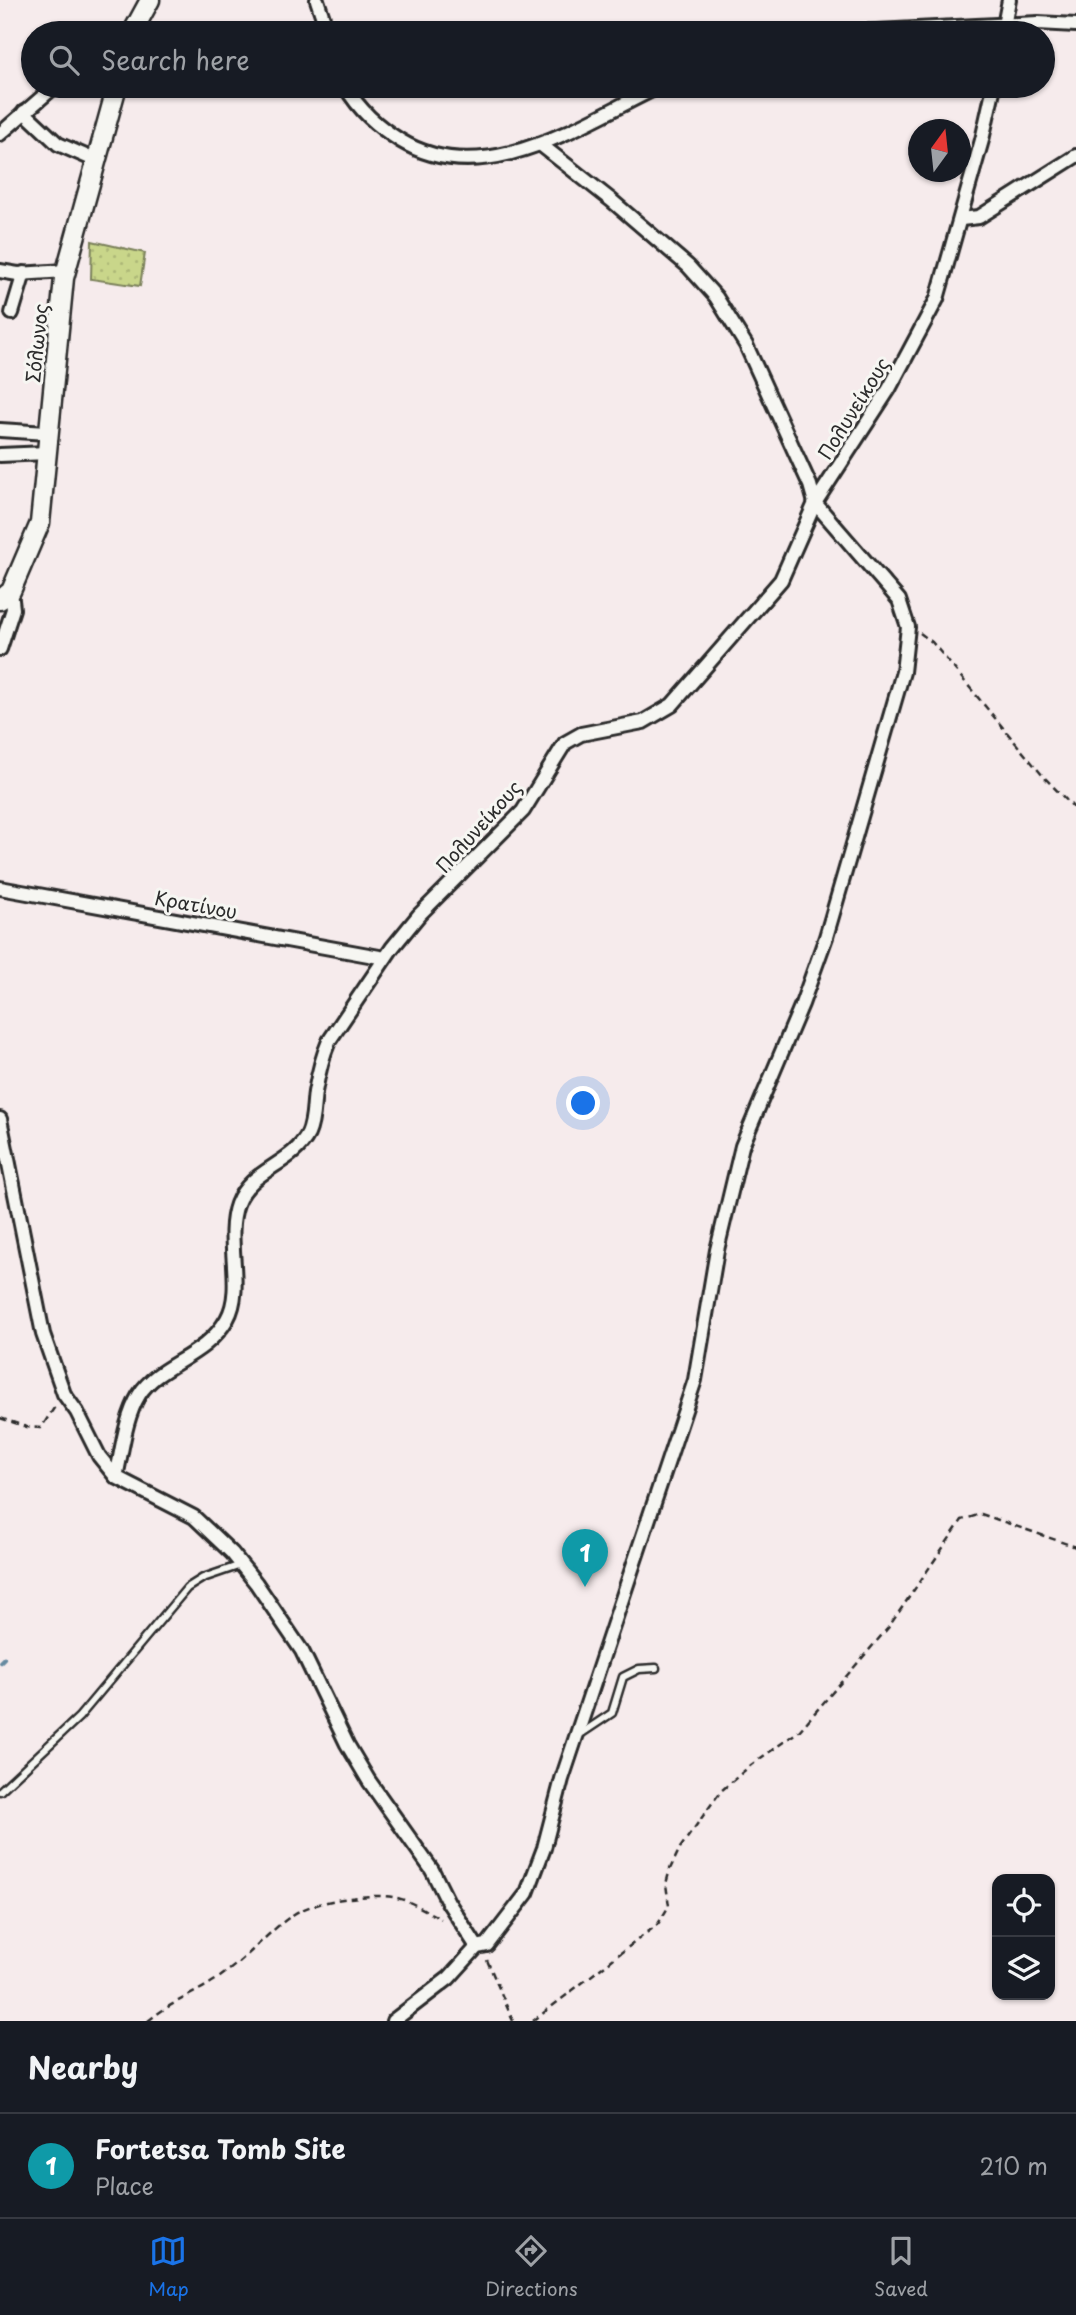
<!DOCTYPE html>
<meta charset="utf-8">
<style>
body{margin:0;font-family:"Playpen Sans",sans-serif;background:#242831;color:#f1f3f6}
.controls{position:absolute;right:21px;bottom:21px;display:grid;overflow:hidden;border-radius:14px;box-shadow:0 2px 5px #0004}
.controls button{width:63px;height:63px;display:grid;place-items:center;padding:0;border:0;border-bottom:2px solid #363941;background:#171b24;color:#f1f3f6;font:35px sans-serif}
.compass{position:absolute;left:908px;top:119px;width:63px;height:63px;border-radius:50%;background:#171b24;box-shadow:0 2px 5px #0004;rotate:15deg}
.you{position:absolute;left:584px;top:1104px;width:24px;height:24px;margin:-18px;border:5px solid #fff;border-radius:50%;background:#1a73e8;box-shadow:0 0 0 10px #1a73e833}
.badge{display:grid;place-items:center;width:46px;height:46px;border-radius:50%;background:#1a73e8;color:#fff;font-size:23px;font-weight:700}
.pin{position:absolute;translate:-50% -58px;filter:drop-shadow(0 2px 4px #0008)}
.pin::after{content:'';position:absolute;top:37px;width:24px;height:21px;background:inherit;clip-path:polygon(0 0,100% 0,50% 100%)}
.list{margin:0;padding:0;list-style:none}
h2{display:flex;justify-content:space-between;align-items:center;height:91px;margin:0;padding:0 28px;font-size:30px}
h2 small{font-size:23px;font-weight:400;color:#9ea1a6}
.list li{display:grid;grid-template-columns:46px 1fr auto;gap:21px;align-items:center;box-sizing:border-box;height:105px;padding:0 28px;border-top:2px solid #363941}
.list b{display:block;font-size:26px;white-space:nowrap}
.list p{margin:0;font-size:23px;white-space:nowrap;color:#9ea1a6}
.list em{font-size:23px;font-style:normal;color:#9ea1a6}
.icon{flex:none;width:38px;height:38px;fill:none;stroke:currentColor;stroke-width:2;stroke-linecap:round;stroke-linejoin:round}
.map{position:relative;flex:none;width:1076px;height:2021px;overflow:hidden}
.search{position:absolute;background:#171b24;box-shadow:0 2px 5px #0004;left:21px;right:21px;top:21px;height:77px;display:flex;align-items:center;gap:18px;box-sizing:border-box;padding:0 24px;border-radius:38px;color:#9ea1a6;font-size:26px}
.sheet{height:196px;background:#171b24}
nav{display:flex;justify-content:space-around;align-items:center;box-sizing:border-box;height:98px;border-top:2px solid #363941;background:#171b24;font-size:19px;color:#9ea1a6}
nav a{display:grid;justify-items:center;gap:4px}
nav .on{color:#1a73e8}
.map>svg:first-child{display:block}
.park{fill:url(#park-dots);stroke:#7a805a;stroke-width:2}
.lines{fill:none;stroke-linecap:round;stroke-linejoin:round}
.stream{stroke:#668aa0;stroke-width:4.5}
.lane-casing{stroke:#2b2b2b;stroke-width:11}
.street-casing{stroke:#2b2b2b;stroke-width:18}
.secondary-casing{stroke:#2b2b2b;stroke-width:23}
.path{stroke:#2b2b2b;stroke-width:2.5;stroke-dasharray:7 5;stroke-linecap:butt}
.lane{stroke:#f6f6f2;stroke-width:6}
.street{stroke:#f6f6f2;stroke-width:12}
.secondary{stroke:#f6f6f2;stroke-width:18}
.labels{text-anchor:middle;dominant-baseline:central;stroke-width:6;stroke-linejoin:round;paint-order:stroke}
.street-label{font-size:19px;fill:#2b2b2b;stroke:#f6f6f2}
</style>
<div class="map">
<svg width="1076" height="2021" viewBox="0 0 1076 2021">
<defs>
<pattern id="park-dots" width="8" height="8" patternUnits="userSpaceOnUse" patternTransform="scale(1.75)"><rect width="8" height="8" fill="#c9d68a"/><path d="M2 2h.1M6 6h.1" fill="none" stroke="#adb877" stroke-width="1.8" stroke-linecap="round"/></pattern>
</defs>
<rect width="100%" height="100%" fill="#f6ebec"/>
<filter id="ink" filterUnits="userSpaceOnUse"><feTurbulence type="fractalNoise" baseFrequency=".0143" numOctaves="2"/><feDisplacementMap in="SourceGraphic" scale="14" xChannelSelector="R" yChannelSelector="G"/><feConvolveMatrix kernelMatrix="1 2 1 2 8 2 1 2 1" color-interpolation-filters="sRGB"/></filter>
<g filter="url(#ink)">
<!-- park -->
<polygon class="park" points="92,241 145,253 140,286 91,279"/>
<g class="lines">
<!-- stream -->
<polyline class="stream" points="0,1662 4,1658"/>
<!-- lane casing -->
<g class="lane-casing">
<g id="lane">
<polyline points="579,1735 612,1713 623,1677 639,1669 656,1668"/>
<polyline points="0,1791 79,1717 187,1588 203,1578 241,1565"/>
</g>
</g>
<!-- street casing -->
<g class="street-casing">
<g id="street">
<polyline points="317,0 328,33"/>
<polyline points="1003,31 1009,0"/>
<polyline points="836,33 1038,23 1076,25"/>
<path d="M345,86c15,25 32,40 56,55 85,51 182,-19 259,-55"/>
<polyline points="24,112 58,144 97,161"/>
<polyline points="0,134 55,86"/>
<polyline points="961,219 979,217 1076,156"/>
<polyline points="0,271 18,274 66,271"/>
<polyline points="12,313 24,273"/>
<polyline points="0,430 47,433"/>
<polyline points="0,455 47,453"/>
<polyline points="0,649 13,609 11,591"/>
<polyline points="0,888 385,958"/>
<polyline points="0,1119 43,1334 64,1394 77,1412 99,1456 116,1477 194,1517 232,1553 256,1583 302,1651 347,1744 369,1781 432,1870 448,1902 477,1947"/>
<path d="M116,1477c6,-26 9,-59 23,-82 20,-32 65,-36 88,-76 18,-31 -3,-79 10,-115 13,-35 55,-39 71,-70 6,-13 5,-28 7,-42 3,-17 7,-35 14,-51l63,-93 27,-33 104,-104 42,-68 16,-9 62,-12 29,-17 109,-125 34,-77 74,-114 48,-90 45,-159 12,-54"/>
<polyline points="393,2021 449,1978 477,1947 487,1945 527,1893 544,1848 562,1779 695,1380 717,1250 742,1146 802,1004 826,937 903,672 908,627 899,600 815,503 810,485 746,345 716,297 688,266 611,200 540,144"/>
</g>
</g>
<!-- secondary casing -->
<g class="secondary-casing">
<g id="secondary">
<polyline points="132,33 150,0"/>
<polyline points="0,600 11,591 40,523 64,278 117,86"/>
</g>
</g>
<!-- path -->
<g class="path">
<polyline points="920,633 932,642 1043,776 1076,810"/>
<polyline points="0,1418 27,1427 41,1428 56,1405"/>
<polyline points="487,1960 513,2021"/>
<path d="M148,2021c25,-21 56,-30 81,-51 23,-17 41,-40 65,-56 20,-13 75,-21 99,-17 17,3 33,14 48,22"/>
<polyline points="533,2021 658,1924 669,1906 666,1884 670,1869 680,1848 721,1791 751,1765 799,1731 888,1628 962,1520 981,1514 1076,1547"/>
</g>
<!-- lane -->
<use href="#lane" class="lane"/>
<!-- street -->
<use href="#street" class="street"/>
<!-- secondary -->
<use href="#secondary" class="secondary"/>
</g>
</g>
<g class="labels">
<!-- street labels -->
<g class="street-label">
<text transform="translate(36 343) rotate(-84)">Σόλωνος</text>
<text transform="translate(853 408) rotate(-58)">Πολυνείκους</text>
<text transform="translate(478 826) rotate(-48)">Πολυνείκους</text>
<text transform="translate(196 904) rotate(10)">Κρατίνου</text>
</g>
</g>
</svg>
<div class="controls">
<button><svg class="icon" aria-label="locate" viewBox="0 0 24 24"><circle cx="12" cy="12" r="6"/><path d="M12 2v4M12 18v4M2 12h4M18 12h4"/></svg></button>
<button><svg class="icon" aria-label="layers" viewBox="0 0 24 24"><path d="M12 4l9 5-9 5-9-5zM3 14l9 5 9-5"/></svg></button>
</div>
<svg class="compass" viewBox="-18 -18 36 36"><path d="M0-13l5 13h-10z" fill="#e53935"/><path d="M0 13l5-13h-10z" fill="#9ea1a6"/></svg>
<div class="you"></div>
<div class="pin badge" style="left:585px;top:1587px;background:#0f9aa8">1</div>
<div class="search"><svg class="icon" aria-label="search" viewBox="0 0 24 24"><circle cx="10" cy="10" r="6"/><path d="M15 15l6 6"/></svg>Search here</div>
</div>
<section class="sheet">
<h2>Nearby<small></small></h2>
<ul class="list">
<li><span class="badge" style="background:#0f9aa8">1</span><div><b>Fortetsa Tomb Site</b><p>Place</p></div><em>210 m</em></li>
</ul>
</section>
<nav>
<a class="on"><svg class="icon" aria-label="map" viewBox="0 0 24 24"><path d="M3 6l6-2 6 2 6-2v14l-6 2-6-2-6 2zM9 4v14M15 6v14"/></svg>Map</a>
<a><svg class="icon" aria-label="directions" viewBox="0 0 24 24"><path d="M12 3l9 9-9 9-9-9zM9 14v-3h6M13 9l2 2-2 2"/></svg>Directions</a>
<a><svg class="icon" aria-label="saved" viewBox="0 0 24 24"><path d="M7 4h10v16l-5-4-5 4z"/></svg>Saved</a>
</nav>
